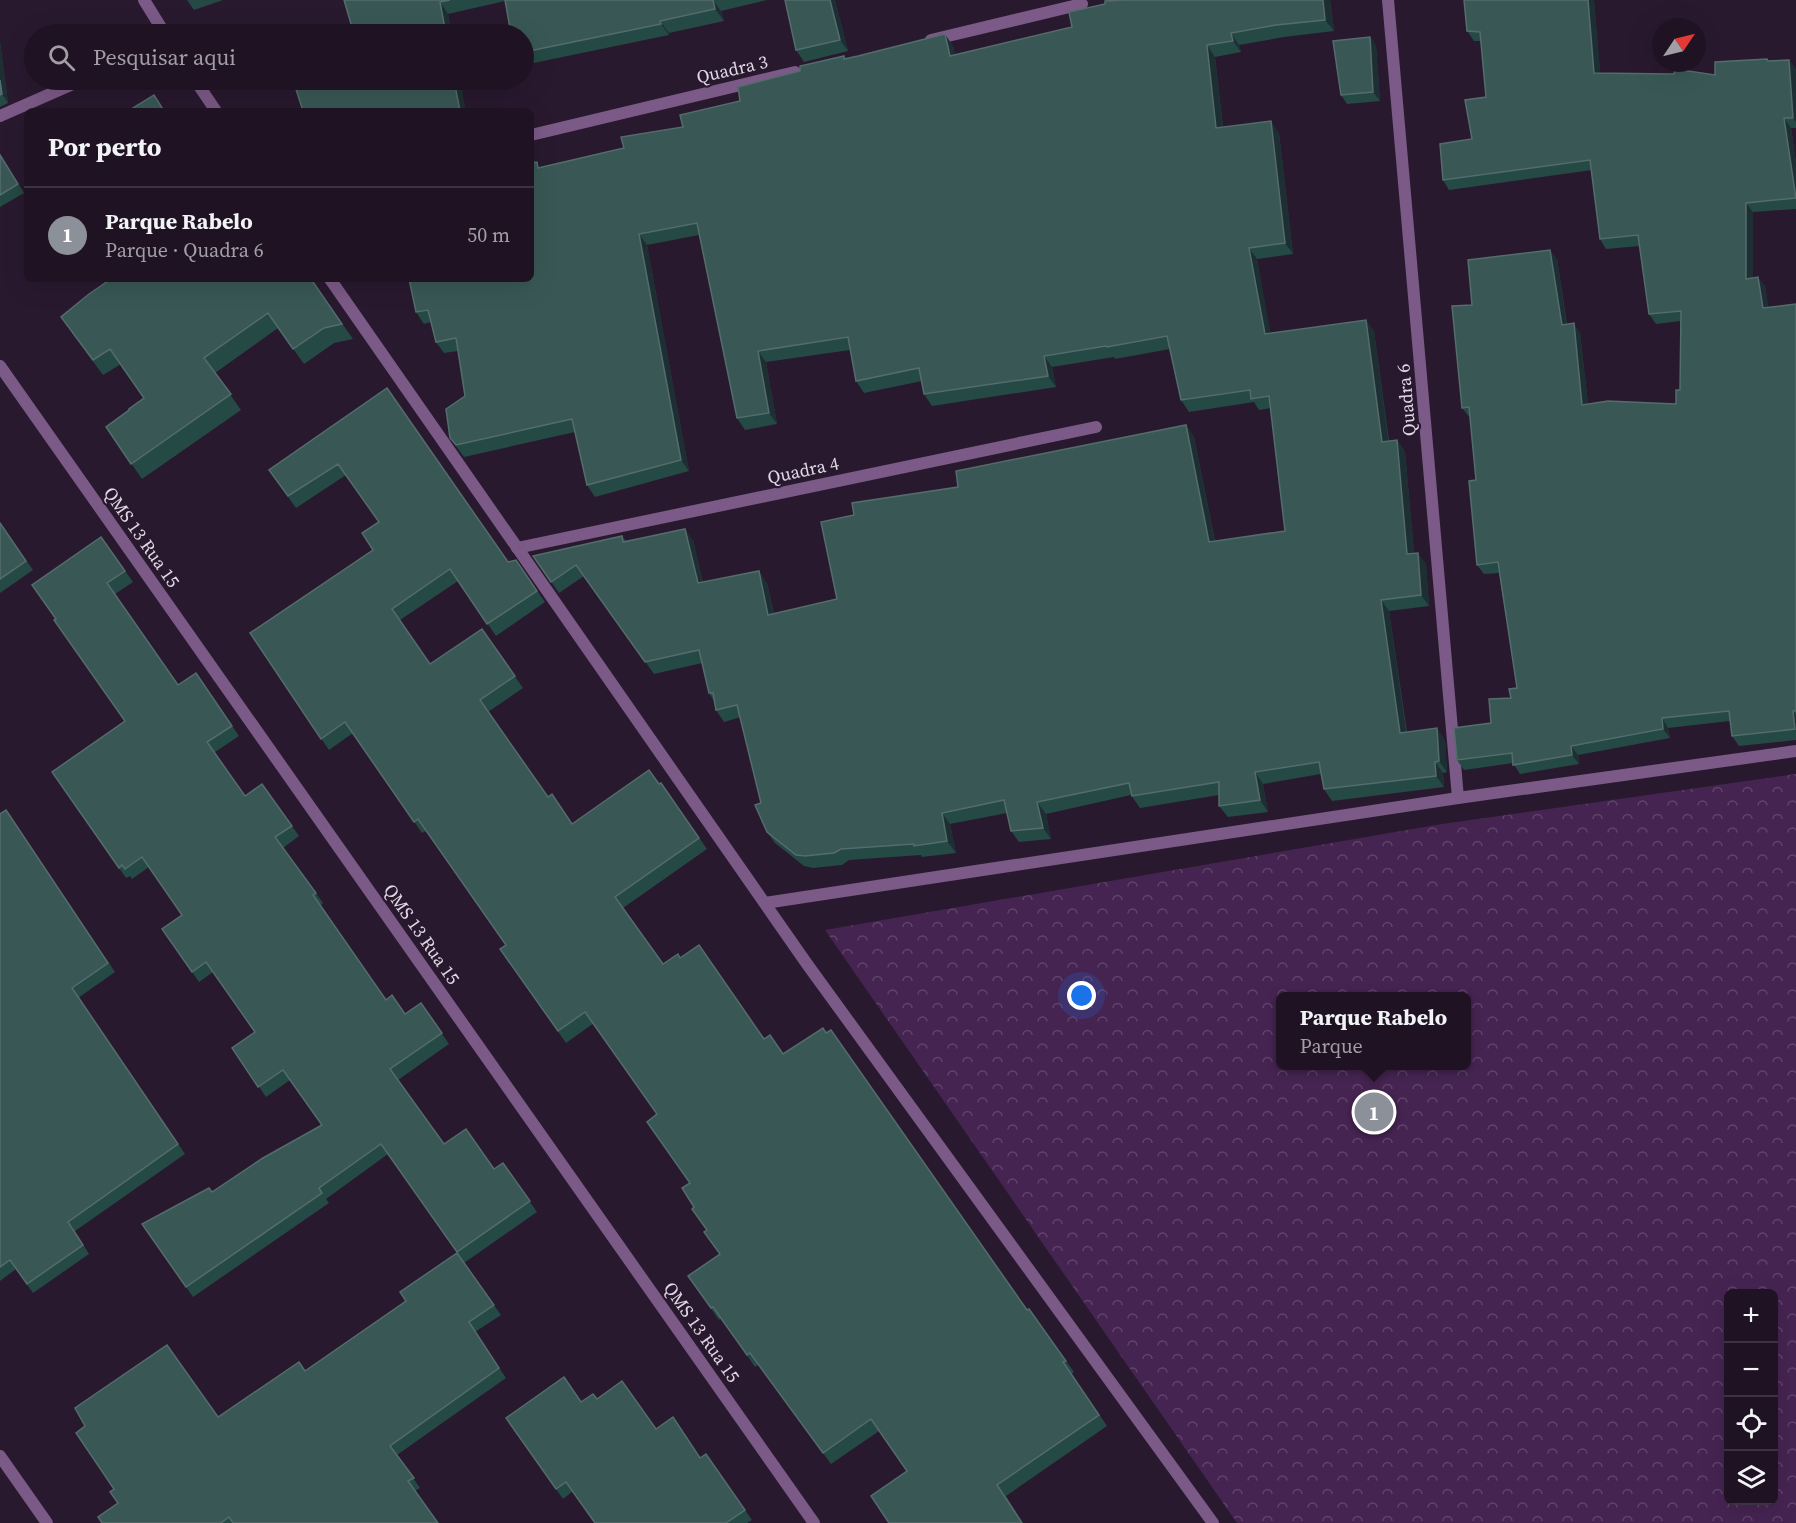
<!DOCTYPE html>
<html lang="pt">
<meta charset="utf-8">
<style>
body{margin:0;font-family:"Source Serif 4",serif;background:#271c2b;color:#f1f3f6}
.controls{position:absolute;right:18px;bottom:18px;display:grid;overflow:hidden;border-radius:9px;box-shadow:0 6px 24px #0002}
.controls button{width:54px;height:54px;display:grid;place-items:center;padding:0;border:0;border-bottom:2px solid #3c3241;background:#1f1323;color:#f1f3f6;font:30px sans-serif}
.compass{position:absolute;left:1652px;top:18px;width:54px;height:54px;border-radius:50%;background:#1f1323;box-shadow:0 6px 24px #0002;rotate:55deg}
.you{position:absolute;left:1082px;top:996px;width:21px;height:21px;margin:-15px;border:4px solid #fff;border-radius:50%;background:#1a73e8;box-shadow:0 0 0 9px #1a73e833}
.badge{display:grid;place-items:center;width:39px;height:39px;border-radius:50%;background:#8c9099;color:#fff;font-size:20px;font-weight:700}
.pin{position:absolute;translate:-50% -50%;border:3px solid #fff;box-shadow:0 2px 6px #0006}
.popup{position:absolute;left:1276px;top:992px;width:195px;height:78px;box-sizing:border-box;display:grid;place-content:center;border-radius:9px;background:#1f1323;filter:drop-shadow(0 2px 4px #0005);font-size:20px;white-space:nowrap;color:#a19ea6}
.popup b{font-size:22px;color:#f1f3f6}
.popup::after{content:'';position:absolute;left:50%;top:100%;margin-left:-12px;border:12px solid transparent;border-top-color:#1f1323}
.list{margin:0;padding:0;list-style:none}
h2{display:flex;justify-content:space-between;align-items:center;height:78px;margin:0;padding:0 24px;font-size:26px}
h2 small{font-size:20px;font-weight:400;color:#a19ea6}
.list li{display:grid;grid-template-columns:39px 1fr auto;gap:18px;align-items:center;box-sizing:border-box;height:96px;padding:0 24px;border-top:2px solid #3c3241}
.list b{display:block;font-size:22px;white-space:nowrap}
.list p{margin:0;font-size:20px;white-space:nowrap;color:#a19ea6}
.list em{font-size:20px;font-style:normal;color:#a19ea6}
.icon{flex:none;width:33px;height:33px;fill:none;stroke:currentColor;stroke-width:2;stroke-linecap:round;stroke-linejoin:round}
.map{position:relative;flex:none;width:1796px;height:1523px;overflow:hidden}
.search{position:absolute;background:#1f1323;box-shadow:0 6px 24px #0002;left:24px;top:24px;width:510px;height:66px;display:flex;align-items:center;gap:15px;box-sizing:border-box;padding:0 21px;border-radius:33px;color:#a19ea6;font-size:22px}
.panel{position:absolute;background:#1f1323;box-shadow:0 6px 24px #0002;left:24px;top:108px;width:510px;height:174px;border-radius:9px}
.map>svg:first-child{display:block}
.park{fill:url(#park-crowns);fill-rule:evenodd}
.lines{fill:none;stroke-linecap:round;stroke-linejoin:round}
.minor{stroke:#7b5a87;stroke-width:12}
.tertiary{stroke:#7b5a87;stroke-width:12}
.wall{fill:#254944}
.shaded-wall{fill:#1e2f34}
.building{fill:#395855;stroke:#546c6c;stroke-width:1.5}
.labels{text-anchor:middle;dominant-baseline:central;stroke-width:4.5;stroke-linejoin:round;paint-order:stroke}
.street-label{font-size:18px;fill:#e1d7e5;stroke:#29192f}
</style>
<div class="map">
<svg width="1796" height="1523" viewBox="0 0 1796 1523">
<defs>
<pattern id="park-crowns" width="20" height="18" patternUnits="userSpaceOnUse" patternTransform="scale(1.5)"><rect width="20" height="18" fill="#462452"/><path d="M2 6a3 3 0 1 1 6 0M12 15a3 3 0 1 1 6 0" fill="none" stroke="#60436b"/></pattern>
</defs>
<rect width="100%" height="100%" fill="#29192f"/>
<!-- park -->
<path class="park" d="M1796,774v749h-559l-412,-593 617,-106zM1281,996h186v70h-186zM1728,1294h46v206h-46z"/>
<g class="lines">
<!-- minor -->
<g class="minor">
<polyline points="1388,0 1458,798"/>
<polyline points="931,40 1082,4"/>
<polyline points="531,135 795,72"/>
<polyline points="0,366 814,1523"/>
<polyline points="517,548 1096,427"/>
<polyline points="765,903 1458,798 1796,751"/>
<polyline points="0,1456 47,1523"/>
</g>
<!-- tertiary -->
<g class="tertiary">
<polyline points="144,0 165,34"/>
<polyline points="195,80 216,111"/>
<polyline points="0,116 82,80"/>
<polyline points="330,279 807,964 1213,1523"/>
</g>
</g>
<!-- wall -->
<g class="wall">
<polygon points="187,0 223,0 194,10"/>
<polygon points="344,0 767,0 721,11 724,21 669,33 669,35 524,65 524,34 505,1 448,14 452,34 354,34"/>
<polygon points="785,0 835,0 848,51 804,62 796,50"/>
<polygon points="1125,0 1330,0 1334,31 1284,37 1239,45 1241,52 1215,57 1223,127 1279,133 1293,254 1257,259 1270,333 1374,331 1389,441 1397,440 1405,452 1414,553 1426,564 1429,606 1389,611 1407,732 1445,740 1447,772 1443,773 1444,787 1332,801 1324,789 1321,774 1263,784 1268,812 1228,817 1219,806 1219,795 1140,808 1131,795 1046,814 1051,839 1019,842 1011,831 1007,813 950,824 956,853 922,857 921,855 849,860 842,865 813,868 804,866 775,843 767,832 761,803 741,717 724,722 716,710 714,701 709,693 702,663 654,674 584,576 559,593 533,556 622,536 626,541 693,540 703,582 767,583 774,614 837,599 854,515 1186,425 1194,437 1215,541 1285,531 1271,408 1259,410 1254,402 1189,412 1181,400 1170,349 1115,359 1114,357 1052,367 1056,387 932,406 924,394 922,381 864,393 856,381 850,350 766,362 777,424 745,430 737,418 699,235 647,245 689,471 595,497 587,485 575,432 464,457 450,438 465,396 458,351 444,353 436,342 431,322 424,324 416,312 541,168 624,148 683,127 740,101 800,71 844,56 846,59 953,46 955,55 1072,27"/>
<polygon points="1464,0 1594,0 1600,73 1715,75 1768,61 1789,60 1796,70 1796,128 1791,128 1796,163 1796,209 1753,212 1753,278 1765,286 1768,308 1796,304 1796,740 1739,746 1732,736 1730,721 1668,728 1670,738 1578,755 1579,764 1520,774 1513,763 1464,770 1457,760 1491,723 1511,698 1517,688 1499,573 1484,574 1477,565 1476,480 1470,418 1462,408 1472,305 1557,259 1567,324 1580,333 1588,404 1676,404 1680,390 1680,321 1656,324 1649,314 1640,246 1606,249 1600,239 1592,170 1449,190 1443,180 1472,139 1486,97 1481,41 1474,41 1467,31"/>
<polygon points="1370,37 1376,46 1380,101 1347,104 1341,95"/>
<polygon points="0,42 8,103 0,107"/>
<polygon points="0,154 24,193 0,207"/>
<polygon points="311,279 353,339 334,343 304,364 278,328 215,373 241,410 142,479 106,427 129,410 144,398 121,364 103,375 72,333"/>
<polygon points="387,388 508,562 516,560 545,602 496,636 458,581 400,620 430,664 482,629 523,688 488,712 548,797 572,824 661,783 707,849 623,908 663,964 680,958 764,1039 783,1054 1027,1310 1029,1309 1074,1372 1072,1374 1107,1426 1006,1496 1023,1523 889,1523 907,1471 879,1431 831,1464 759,1364 755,1367 721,1318 719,1320 688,1276 720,1254 694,1207 690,1183 657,1114 594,1023 566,1043 500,949 506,945 426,831 422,833 353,733 329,750 250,633 373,550 379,522 346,475 296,508 269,470"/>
<polygon points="0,523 33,570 0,593"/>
<polygon points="101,537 133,582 115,594 178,685 196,673 239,736 215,752 245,796 262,784 299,836 283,848 323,903 321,905 386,1000 405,1014 421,1003 449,1044 398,1080 444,1144 494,1169 503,1163 537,1212 464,1263 388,1154 326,1199 329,1203 193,1297 142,1224 212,1192 322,1125 290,1080 266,1097 232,1048 255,1032 213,972 199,982 162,929 182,915 149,867 132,879 130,876 126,878 52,772 125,721 56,619"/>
<polygon points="6,810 115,972 78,998 185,1154 75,1231 89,1254 33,1293 16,1269 0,1281 0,814"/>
<polygon points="457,1253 501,1315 475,1332 506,1378 397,1455 420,1488 415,1491 438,1523 102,1523 118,1503 218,1417 305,1371 406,1301"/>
<polygon points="597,1399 656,1429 700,1458 706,1454 752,1520 747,1523 595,1523 573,1491 563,1499 506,1418"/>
</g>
<!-- shaded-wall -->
<g class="shaded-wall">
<polygon points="713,0 721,11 724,21 715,9"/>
<polygon points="830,0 835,0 848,51 840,40"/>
<polygon points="1323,0 1330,0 1334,31 1325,20"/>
<polygon points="1588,0 1594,0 1601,82 1594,73"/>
<polygon points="440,2 448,14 452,34 446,34"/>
<polygon points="660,21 669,33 669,35 661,24"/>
<polygon points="1231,33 1239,45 1241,52 1233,41"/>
<polygon points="945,34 953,46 958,68 950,56"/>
<polygon points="1370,37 1376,46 1380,101 1373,92"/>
<polygon points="0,42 8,103 2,94 0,80"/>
<polygon points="1207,45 1215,57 1224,139 1216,128"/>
<polygon points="1789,60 1796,70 1796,122 1793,118"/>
<polygon points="454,80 460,80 466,111 460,111"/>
<polygon points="1784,118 1791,128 1796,163 1796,199"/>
<polygon points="1271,121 1279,133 1293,254 1285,243"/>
<polygon points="1746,203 1753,212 1753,289 1746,279"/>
<polygon points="639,234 647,245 689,471 681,460"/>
<polygon points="1249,248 1257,259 1273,346 1265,334"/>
<polygon points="1550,250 1557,259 1568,335 1562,325"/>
<polygon points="1758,277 1765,286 1770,318 1763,308"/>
<polygon points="1366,320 1374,331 1390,454 1382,442"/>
<polygon points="1574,323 1580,333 1589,414 1582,405"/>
<polygon points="758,351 766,362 777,424 769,413"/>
<polygon points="1044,356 1052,367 1056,387 1048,376"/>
<polygon points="1186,425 1194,437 1217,553 1209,542"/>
<polygon points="1397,440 1405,452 1415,565 1407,554"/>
<polygon points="685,529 693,540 706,595 698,583"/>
<polygon points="1418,553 1426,564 1429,606 1421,595"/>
<polygon points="759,571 767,583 776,627 768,615"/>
<polygon points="1381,600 1389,611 1408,745 1400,733"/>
<polygon points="1793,711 1796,715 1796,731 1795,729"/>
<polygon points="1662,718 1668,728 1670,738 1663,729"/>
<polygon points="1437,728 1445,740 1447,772 1439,761"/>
<polygon points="1571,746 1578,755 1579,764 1572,755"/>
<polygon points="1435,762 1443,773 1444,787 1436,776"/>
<polygon points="1255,772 1263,784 1268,812 1260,800"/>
<polygon points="1037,802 1046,814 1051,839 1043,828"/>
<polygon points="942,813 950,824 956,853 947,841"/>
</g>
<!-- building -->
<g class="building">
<polygon points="344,0 450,0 440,2 446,34 354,34"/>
<polygon points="505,0 713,0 715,9 660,21 661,24 524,52 524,34 511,34"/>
<polygon points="785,0 830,0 840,40 796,50"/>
<polygon points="1125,0 1323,0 1325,20 1276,25 1231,33 1233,41 1207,45 1216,128 1271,121 1285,243 1249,248 1265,334 1366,320 1382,442 1397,440 1407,554 1418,553 1421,595 1381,600 1400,733 1437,728 1439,761 1435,762 1436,776 1324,789 1319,762 1255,772 1260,800 1219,806 1219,782 1132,796 1129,783 1037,802 1043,828 1011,831 1004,800 942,813 947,841 914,846 914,844 841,849 834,853 805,856 796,855 767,832 755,805 761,803 737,705 716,710 713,693 709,693 699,650 645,662 576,565 551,582 533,556 622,536 623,542 685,529 698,583 759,571 768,615 837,599 821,522 854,515 852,503 958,487 956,471 1186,425 1209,542 1285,531 1269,396 1251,399 1250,390 1181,400 1167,336 1107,347 1106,346 1044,356 1048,376 924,394 919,368 856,381 848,337 758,351 769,413 737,418 697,223 639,234 681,460 587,485 572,419 456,445 450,438 446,409 465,396 456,338 436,342 428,310 416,312 409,279 531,279 531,163 537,162 538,168 624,148 621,137 683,127 680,115 740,101 738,87 800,71 800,66 844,56 844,59 858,56 945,34 950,56 1072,27 1069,12 1105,4 1105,1"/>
<polygon points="1464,0 1588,0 1594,73 1674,74 1675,69 1715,75 1715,62 1767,59 1768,61 1789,60 1793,118 1784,118 1796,198 1746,203 1746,279 1758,277 1763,308 1796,304 1796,711 1793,711 1795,729 1732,736 1729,711 1662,718 1663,729 1571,746 1572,755 1513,765 1512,753 1457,760 1454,728 1491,723 1489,699 1511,698 1509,689 1517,688 1498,562 1477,565 1469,481 1476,480 1469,407 1462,408 1452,306 1472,305 1468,260 1550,250 1562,325 1574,323 1582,405 1608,401 1676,404 1676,390 1680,390 1681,311 1649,314 1638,235 1600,239 1590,160 1443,180 1440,144 1472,139 1465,100 1486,97 1480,32 1467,31"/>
<polygon points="1370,37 1373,92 1341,95 1333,41"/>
<polygon points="0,80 2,94 0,95"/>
<polygon points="293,80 454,80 460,111 303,111"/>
<polygon points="154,95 164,111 128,111"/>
<polygon points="0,155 18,184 0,195"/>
<polygon points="111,279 311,279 342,324 324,328 293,349 268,313 204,358 231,394 131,464 106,427 129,410 129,409 144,398 110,349 93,360 61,317 89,294"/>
<polygon points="387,388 508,562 516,560 537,591 487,624 450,569 392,609 430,664 482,629 515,676 480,700 548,797 552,794 572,824 649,770 659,784 661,783 699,838 615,897 663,964 678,954 680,958 699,945 764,1039 770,1035 783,1054 823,1028 826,1033 831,1030 1027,1310 1029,1309 1066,1361 1063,1362 1099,1415 997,1485 1022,1523 889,1523 871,1496 907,1471 871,1419 823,1453 750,1353 747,1355 713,1307 711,1308 688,1276 720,1254 704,1232 707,1230 692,1209 694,1207 682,1188 690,1183 647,1122 657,1114 585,1012 558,1031 500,949 506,945 418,819 414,822 345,722 321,739 250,633 373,550 362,533 379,522 338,464 288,496 269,470"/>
<polygon points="0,523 26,561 0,579"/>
<polygon points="101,537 125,571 107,583 178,685 196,673 232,726 207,742 245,796 262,784 292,826 275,837 316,893 313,895 386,1000 392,995 405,1014 421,1003 442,1033 390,1069 444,1144 466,1129 494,1169 503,1163 530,1201 457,1252 381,1144 319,1188 322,1193 186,1287 142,1224 209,1188 212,1192 263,1158 322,1125 283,1070 258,1087 232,1048 255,1032 206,962 192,972 162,929 182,915 142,857 125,869 122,865 119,868 52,772 125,721 54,620 56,619 32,585"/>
<polygon points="6,810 108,963 72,988 178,1144 68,1222 83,1245 27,1284 10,1260 0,1267 0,814"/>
<polygon points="457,1253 494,1305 469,1322 499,1368 390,1446 414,1478 408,1481 438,1523 233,1523 229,1517 221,1523 102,1523 98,1517 118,1503 110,1492 114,1489 76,1433 85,1426 75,1408 167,1345 218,1417 299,1362 305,1371 406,1301 400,1292"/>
<polygon points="564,1377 581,1402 593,1394 597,1399 622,1381 656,1429 673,1417 700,1458 706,1454 745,1510 726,1523 595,1523 566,1482 556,1489 506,1418"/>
</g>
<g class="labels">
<!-- street labels -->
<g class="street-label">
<text transform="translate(732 69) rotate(-13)">Quadra 3</text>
<text transform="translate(1406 400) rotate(-95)">Quadra 6</text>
<text transform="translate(803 470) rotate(-12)">Quadra 4</text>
<text transform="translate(142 537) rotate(55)">QMS 13 Rua 15</text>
<text transform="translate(422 934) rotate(55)">QMS 13 Rua 15</text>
<text transform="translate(702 1332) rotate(55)">QMS 13 Rua 15</text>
</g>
</g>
</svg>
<div class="controls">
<button>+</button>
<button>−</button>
<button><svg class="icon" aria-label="locate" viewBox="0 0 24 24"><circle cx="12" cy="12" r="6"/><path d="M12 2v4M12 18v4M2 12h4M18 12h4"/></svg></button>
<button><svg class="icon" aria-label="layers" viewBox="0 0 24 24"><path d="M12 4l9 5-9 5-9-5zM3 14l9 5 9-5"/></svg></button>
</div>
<svg class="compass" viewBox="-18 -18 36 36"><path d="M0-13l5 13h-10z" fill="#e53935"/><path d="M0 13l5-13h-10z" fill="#a19ea6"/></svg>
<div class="you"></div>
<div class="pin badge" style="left:1374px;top:1112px">1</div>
<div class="popup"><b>Parque Rabelo</b>Parque</div>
<div class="search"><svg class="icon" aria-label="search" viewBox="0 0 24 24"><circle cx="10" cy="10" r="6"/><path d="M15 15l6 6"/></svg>Pesquisar aqui</div>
<section class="panel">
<h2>Por perto<small></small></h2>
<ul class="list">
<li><span class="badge">1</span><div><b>Parque Rabelo</b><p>Parque · Quadra 6</p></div><em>50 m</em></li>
</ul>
</section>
</div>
